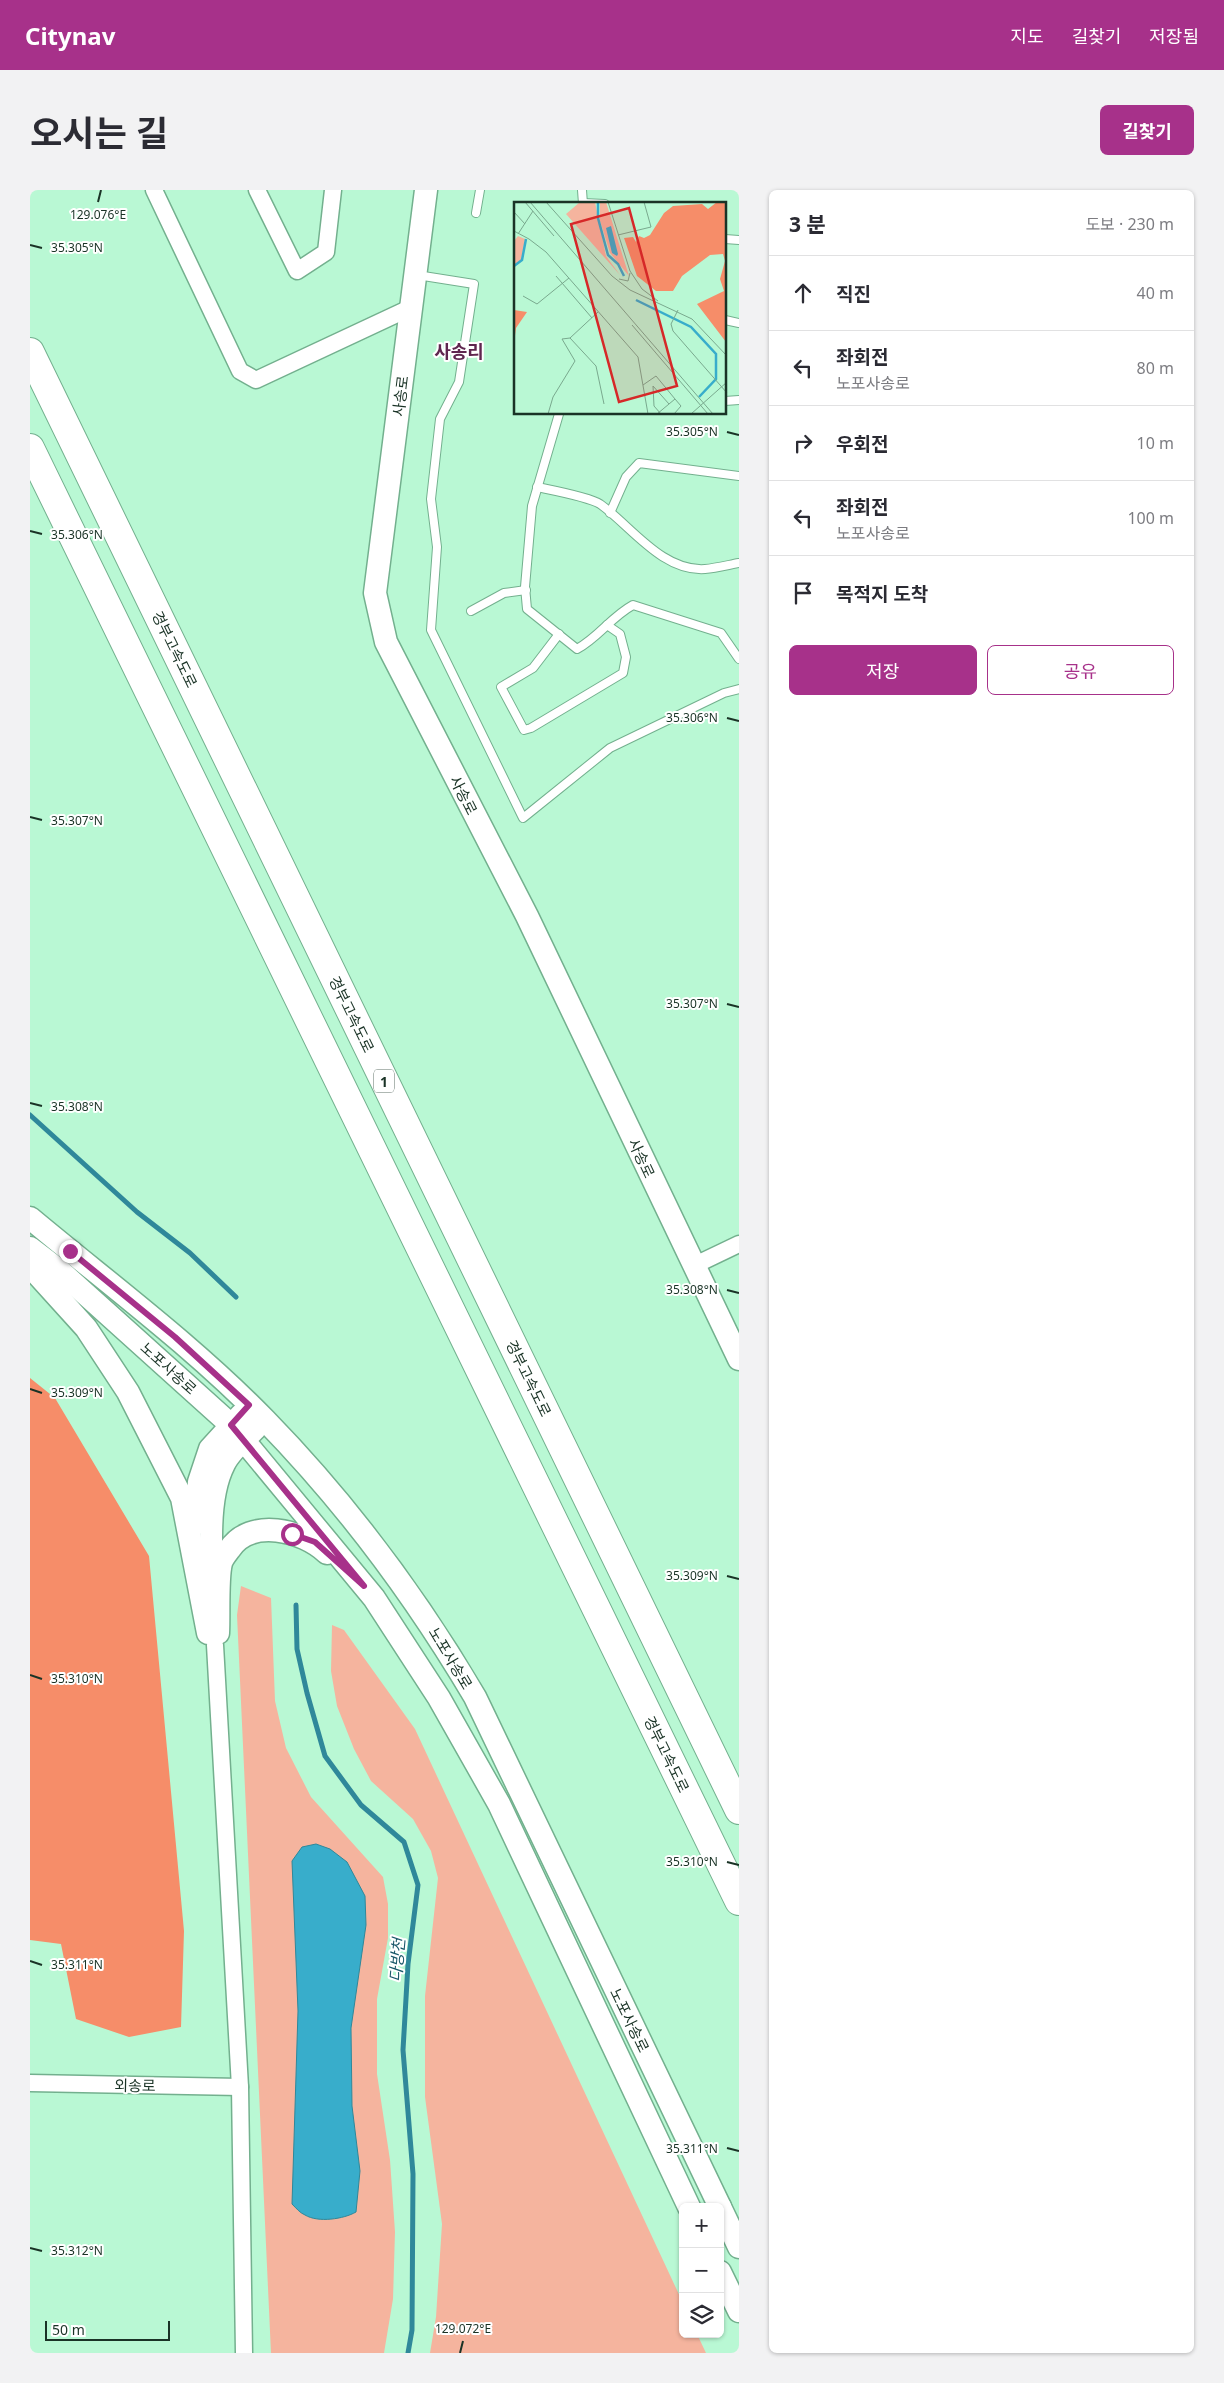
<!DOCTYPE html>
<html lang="ko">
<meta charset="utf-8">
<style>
body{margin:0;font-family:"Noto Sans","Noto Sans KR",sans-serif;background:#f2f2f3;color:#2b2b33}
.controls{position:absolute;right:15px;bottom:15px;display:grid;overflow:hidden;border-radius:8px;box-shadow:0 1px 4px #0004}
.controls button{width:45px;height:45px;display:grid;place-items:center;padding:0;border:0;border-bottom:1px solid #e1e1e2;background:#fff;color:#2b2b33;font:25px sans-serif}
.scale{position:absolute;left:15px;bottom:12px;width:125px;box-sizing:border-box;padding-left:5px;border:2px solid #1a3326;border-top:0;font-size:14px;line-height:18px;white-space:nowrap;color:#1a3326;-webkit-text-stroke:4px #fff;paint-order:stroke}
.stop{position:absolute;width:15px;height:15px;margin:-11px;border:4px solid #a7318a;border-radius:50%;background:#fff}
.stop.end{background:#a7318a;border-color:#fff;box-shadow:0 1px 5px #0008}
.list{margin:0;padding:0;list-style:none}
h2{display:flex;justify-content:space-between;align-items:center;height:65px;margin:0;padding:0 20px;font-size:21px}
h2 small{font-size:16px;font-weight:400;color:#7c7c81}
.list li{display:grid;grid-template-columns:32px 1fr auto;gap:15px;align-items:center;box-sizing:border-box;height:75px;padding:0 20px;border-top:1px solid #e1e1e2}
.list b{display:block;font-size:19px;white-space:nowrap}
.list p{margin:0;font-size:16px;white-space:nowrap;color:#7c7c81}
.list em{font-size:16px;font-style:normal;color:#7c7c81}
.actions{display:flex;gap:10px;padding:15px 20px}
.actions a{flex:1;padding:11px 0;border:1px solid #a7318a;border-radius:8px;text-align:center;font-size:18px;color:#a7318a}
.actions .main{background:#a7318a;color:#fff}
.icon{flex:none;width:28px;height:28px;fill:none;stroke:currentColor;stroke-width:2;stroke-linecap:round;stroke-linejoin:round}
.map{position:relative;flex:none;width:709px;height:2163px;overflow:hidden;border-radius:8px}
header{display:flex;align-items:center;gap:30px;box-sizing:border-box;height:70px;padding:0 25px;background:#a7318a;color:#fff}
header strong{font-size:24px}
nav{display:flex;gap:28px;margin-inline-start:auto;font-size:18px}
.intro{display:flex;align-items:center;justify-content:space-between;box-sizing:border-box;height:120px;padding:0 30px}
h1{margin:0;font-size:35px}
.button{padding:12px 22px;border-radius:8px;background:#a7318a;color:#fff;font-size:18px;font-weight:700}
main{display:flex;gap:30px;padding:0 30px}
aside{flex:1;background:#fff;border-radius:8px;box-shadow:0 1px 4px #0004}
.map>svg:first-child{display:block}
.green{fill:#f5b49e}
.forest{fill:#f68d69}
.water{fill:#38adcb;stroke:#2f889a}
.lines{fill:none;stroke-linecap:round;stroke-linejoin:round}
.stream{stroke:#2f889a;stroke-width:5}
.lane-casing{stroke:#73b08e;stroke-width:10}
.street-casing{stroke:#73b08e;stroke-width:19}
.secondary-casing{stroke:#73b08e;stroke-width:25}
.highway-casing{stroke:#73b08e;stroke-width:30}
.lane{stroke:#fff;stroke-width:8}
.street{stroke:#fff;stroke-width:16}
.secondary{stroke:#fff;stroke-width:22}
.highway{stroke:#fff;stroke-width:28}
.route{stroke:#a7318a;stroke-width:6}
.ticks{fill:none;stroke:#1a3326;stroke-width:2}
.labels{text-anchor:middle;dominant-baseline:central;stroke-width:4;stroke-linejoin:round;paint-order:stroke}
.shield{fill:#fff;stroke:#5f7067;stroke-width:1}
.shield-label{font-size:14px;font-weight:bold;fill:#1a3326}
.street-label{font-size:15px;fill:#1a3326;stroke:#fff}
.water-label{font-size:16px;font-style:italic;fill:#1a5869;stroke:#fff}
.quarter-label{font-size:18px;font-weight:bold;fill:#5f264f;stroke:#fff}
.inset-river{fill:none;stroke:#38adcb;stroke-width:2.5}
.inset-road{fill:none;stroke:#79a98e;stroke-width:1}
.view{fill:#d62828;fill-opacity:0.15;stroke:#d62828;stroke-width:2.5}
.inset-edge{fill:none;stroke:#1a3326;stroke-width:2.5}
.ticks-label{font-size:12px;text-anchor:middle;fill:#1a3326;stroke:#fff;stroke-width:4;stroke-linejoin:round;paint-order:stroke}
</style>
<header>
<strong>Citynav</strong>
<nav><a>지도</a><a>길찾기</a><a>저장됨</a></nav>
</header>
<div class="intro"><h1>오시는 길</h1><a class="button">길찾기</a></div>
<main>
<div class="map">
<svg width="709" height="2163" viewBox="0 0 709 2163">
<rect width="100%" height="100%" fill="#b9f8d4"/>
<!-- green -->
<g class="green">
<polygon points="211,1396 241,1408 245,1511 256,1558 281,1607 353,1687 358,1714 358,1748 347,1809 347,1884 360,1970 365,2042 363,2109 354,2163 241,2163 207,1425"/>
<polygon points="302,1435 314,1440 385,1539 653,2113 653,2144 667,2144 676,2163 400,2163 406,2127 412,2034 395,1907 395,1806 408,1688 401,1661 383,1629 341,1591 324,1559 307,1516 301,1481"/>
</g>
<!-- forest -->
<polygon class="forest" points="0,1188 25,1208 119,1366 154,1741 151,1837 99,1847 46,1829 31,1754 0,1750"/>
<!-- water -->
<path class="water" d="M286,1654l14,5 17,13 18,34 1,29 -15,103 1,78 8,65 -4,41c-12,7 -38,11 -51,3 -5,-2 -9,-7 -13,-11l6,-193 -6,-150 10,-14z"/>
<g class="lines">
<!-- stream -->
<g class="stream">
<polyline points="0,925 107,1022 160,1063 206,1107"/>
<polyline points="266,1415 267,1459 277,1503 295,1566 331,1615 374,1652 388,1695 378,1774 373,1860 383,1984 382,2140 378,2163"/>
</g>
<!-- lane casing -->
<g class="lane-casing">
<g id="lane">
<polyline points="552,0 553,14"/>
<polyline points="553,13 575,14"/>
<polyline points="446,23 450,0"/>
<polyline points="695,49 709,50"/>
<polyline points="387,85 444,94 429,192 410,229 401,309 407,357 401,440 493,628 580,558 694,503 709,499"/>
<polyline points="695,130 709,133"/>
<polyline points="695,211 709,210"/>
<path d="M529,224l-27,92 -7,81 2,22 50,40c22,-12 34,-32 56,-44l88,28 18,26"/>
<path d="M507,297c14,3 52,10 63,17 30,21 62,68 105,65 11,-1 23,-4 34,-6"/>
<polyline points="580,323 596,287 609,273 709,286"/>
<polyline points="441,421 474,403 496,400"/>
<polyline points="529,444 503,478 471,497 494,540 501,538 593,483 596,467 590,444 577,435"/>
</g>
</g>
<!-- street casing -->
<g class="street-casing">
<g id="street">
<polyline points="124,0 210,181 226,190 382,117"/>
<polyline points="227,0 267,81 296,62 303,0"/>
<polyline points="663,1076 709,1054"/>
<polyline points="185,1455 210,1897 214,2163"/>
<polyline points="0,1893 210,1897"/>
</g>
</g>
<!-- secondary casing -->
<g class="secondary-casing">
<g id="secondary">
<polyline points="396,0 345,403 356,452 497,726 709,1169"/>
<path d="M0,1028c79,66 163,128 235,202 81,83 151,177 210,277l245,510"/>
<polyline points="0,1058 30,1081 201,1235 344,1408 409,1508 469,1614 659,2017"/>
<polyline points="0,1076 56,1138 98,1202 152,1308 178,1443"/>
<polyline points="165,1334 169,1292 180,1259 211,1225"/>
<path d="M183,1388c-3,-34 -5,-83 11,-114 6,-13 21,-25 31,-35"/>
<path d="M188,1443c1,-18 -1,-55 3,-70 1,-4 5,-9 8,-13 21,-33 74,-20 98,3"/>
<polyline points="690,2017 709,2057"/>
<polyline points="690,2082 709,2121"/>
</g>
</g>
<!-- highway casing -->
<g class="highway-casing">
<g id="highway">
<polyline points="0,162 709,1620"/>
<polyline points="0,258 709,1711"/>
</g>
</g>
<!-- lane -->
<use href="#lane" class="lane"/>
<!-- street -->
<use href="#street" class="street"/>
<!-- secondary -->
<use href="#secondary" class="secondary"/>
<!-- highway -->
<use href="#highway" class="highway"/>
</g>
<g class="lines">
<!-- route -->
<polyline class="route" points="40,1061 145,1147 219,1215 201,1235 334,1396 285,1352 262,1344"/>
</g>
<!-- ticks -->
<path class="ticks" d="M68,12l3,-12M0,55l12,3M697,242l12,3M0,341l12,3M697,528l12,3M0,627l12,3M697,814l12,3M0,913l12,3M697,1100l12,3M0,1199l12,4M697,1386l12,3M0,1485l12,4M697,1672l12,3M0,1771l12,4M697,1958l12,3M0,2058l12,3M430,2163l3,-12"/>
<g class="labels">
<!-- shield labels -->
<rect class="shield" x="344" y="879.5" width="20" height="23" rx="4"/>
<g class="shield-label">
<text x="354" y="891">1</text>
</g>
<!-- street labels -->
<g class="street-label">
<text transform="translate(370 206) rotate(-83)">사송로</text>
<text transform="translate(145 459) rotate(64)">경부고속도로</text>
<text transform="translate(434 605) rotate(63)">사송로</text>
<text transform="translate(322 824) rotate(64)">경부고속도로</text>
<text transform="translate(612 968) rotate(65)">사송로</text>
<text transform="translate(139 1178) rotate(42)">노포사송로</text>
<text transform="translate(499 1188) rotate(64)">경부고속도로</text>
<text transform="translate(421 1468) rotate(59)">노포사송로</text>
<text transform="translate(637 1564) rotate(64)">경부고속도로</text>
<text transform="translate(600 1830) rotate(64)">노포사송로</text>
<text transform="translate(105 1895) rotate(1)">외송로</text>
</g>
<!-- water labels -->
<g class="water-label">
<text transform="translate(367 1770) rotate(-85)">다방천</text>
</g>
<!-- quarter labels -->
<g class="quarter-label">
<text x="429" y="161">사송리</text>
</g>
</g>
<!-- overview -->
<g transform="translate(484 12)">
<rect width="212" height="212" fill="#b9f8d4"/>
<path d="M66,0h15l11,54 14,19 -54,-61zM86,0h6l23,74 -19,-23 -10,-32zM4,34l7,3 -4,21 -7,5v-24z" fill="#f5b49e"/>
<path d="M203,0h9v140l-29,-38 27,-13 -4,-12 5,-18 -2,-7 -13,1 -28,21 -9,15h-17l-19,-15 -13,-38 9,-1 3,5 3,-6 5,2 6,-3 14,-22 9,-7 29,-2 6,5zM0,108l13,2 -11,16 -2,15z" fill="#f68d69"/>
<path d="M97,24l7,28 -1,2 -5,-3 -6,-25z" fill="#38adcb"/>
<path class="inset-river" d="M84,0v16l10,37 10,9 6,12M0,64l8,-6 4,-21M122,98l55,27 25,27v25l-17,18"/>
<path class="inset-road" d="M11,0l29,34M16,0l183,212M32,0l66,74 18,14 62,29 35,37M94,0l22,69M0,10l11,12M0,29l15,8M4,32l15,-23M104,33l33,-8 -7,-25M15,37l17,13 92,105 10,57M116,69l12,18 16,12M42,74l36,42M105,77l9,2 2,-8M9,94l14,8 32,-26M164,108l-7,14 2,7 54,62M118,123l76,89M56,136l26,28 8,38M129,183l13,-9 19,23 -18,15M34,212l5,-17 22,-36 -13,-22 8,-1 28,-26M147,212l-7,-8 -1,-20 16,18M160,212l7,-8 -6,-7M177,212l36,-32"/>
<path class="view" d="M115,6l48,178 -58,16 -48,-178z"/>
<rect width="212" height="212" class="inset-edge"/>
</g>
<g class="ticks-label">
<text x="68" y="29">129.076°E</text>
<text x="47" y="62">35.305°N</text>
<text x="662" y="246">35.305°N</text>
<text x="47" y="349">35.306°N</text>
<text x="662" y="532">35.306°N</text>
<text x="47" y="635">35.307°N</text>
<text x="662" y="818">35.307°N</text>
<text x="47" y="921">35.308°N</text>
<text x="662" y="1104">35.308°N</text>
<text x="47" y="1207">35.309°N</text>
<text x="662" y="1390">35.309°N</text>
<text x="47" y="1493">35.310°N</text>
<text x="662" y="1676">35.310°N</text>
<text x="47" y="1779">35.311°N</text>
<text x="662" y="1963">35.311°N</text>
<text x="47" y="2065">35.312°N</text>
<text x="433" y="2143">129.072°E</text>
</g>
</svg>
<div class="controls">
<button>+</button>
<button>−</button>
<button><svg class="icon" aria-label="layers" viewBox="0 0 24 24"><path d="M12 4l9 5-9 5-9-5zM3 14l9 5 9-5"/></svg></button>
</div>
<div class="scale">50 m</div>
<div class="stop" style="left:262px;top:1344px"></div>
<div class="stop end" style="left:40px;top:1061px"></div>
</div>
<aside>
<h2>3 분<small>도보 · 230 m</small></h2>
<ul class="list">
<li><svg class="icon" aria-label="ahead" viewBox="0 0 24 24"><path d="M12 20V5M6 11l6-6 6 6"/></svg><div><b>직진</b></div><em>40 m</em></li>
<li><svg class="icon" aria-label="left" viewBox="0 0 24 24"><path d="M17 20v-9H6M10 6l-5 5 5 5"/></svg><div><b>좌회전</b><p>노포사송로</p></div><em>80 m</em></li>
<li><svg class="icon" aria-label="right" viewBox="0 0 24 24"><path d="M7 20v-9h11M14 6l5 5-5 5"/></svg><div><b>우회전</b></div><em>10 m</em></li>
<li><svg class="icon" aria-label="left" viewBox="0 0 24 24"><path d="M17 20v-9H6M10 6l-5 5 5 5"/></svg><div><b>좌회전</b><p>노포사송로</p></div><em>100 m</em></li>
<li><svg class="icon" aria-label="arrive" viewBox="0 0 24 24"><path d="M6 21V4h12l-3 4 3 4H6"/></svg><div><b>목적지 도착</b></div></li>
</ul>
<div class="actions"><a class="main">저장</a><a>공유</a></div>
</aside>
</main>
